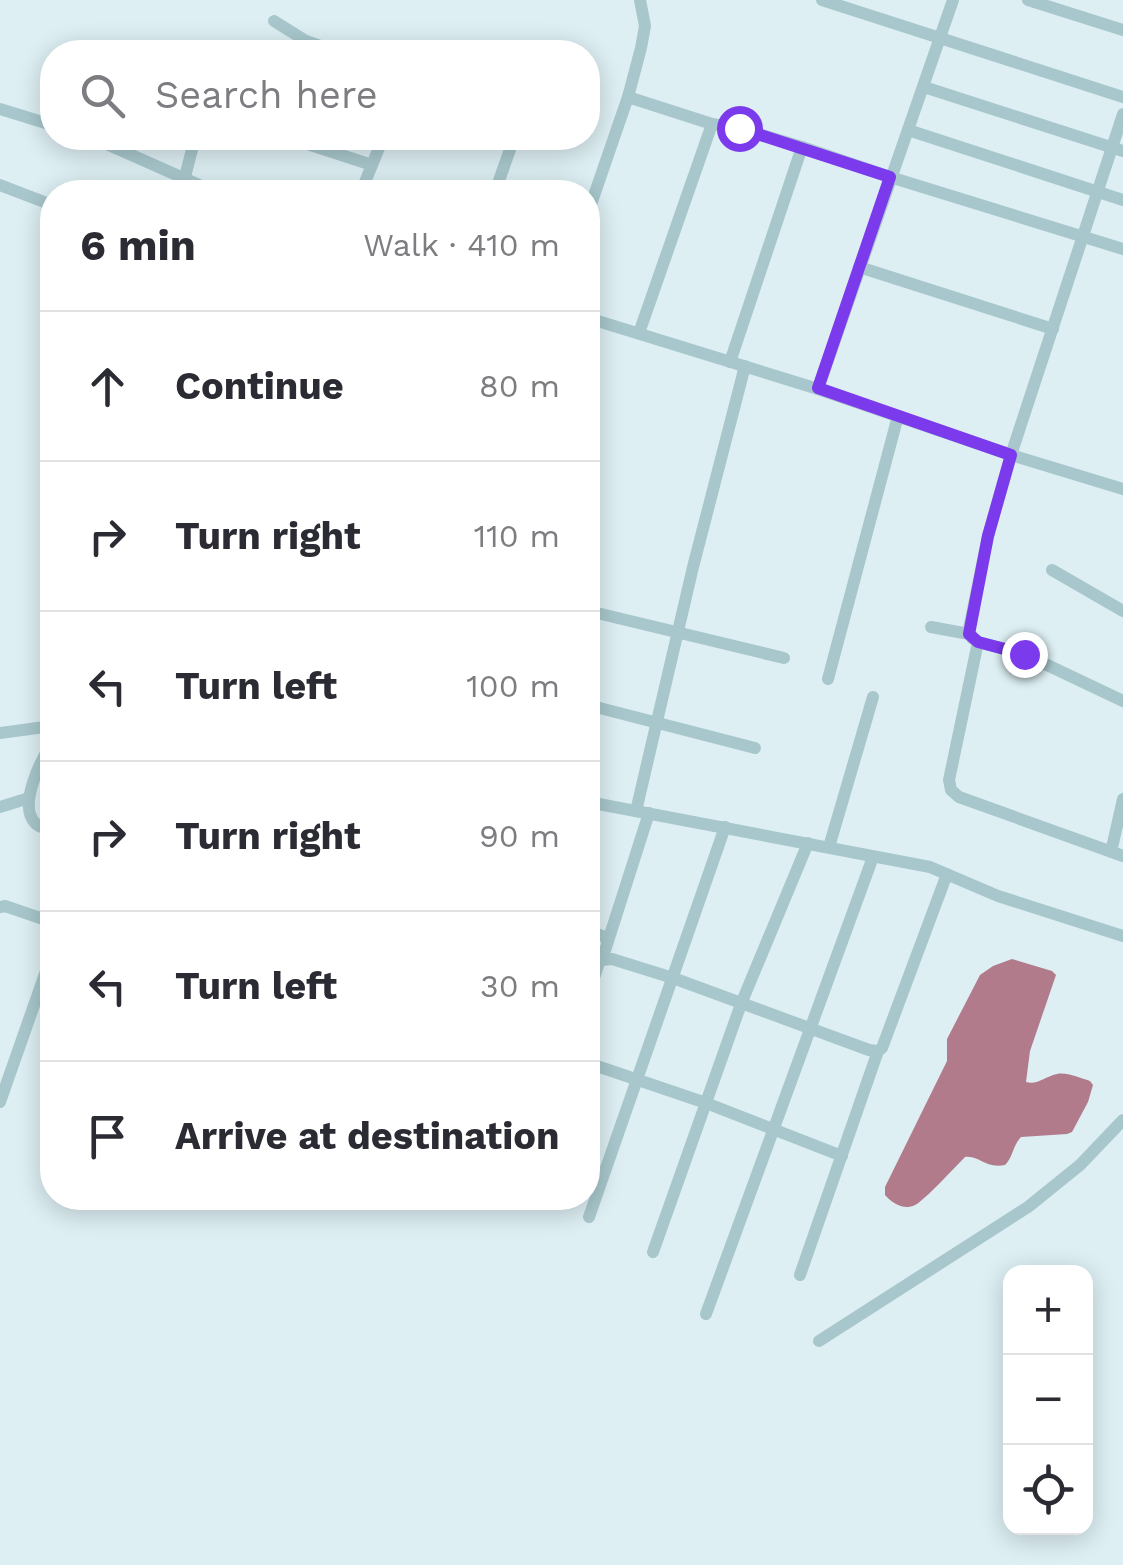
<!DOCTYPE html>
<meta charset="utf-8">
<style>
body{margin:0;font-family:"Work Sans",sans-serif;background:#f2f2f3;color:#2b2b33}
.controls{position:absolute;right:30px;bottom:30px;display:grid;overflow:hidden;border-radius:20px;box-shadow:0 5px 25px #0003}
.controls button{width:90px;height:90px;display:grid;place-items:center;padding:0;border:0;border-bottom:2px solid #e1e1e2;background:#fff;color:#2b2b33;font:50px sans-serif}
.stop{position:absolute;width:30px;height:30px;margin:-22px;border:8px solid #7c3aed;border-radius:50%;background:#fff}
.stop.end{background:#7c3aed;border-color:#fff;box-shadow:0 2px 10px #0008}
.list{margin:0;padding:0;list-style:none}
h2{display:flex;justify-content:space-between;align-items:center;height:130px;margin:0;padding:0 40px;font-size:42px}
h2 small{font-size:32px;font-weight:400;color:#7c7c81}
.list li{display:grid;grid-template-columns:65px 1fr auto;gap:30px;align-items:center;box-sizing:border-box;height:150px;padding:0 40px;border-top:2px solid #e1e1e2}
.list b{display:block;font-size:38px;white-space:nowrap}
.list em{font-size:32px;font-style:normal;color:#7c7c81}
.icon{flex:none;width:55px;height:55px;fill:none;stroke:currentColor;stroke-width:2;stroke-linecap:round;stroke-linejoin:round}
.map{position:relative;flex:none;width:1123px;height:1565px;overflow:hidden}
.search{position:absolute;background:#fff;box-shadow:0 5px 25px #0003;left:40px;top:40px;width:560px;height:110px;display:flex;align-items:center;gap:25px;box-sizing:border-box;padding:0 35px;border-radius:40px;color:#7c7c81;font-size:38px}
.panel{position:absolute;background:#fff;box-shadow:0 5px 25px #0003;left:40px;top:180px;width:560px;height:1030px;border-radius:40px}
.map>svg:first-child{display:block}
.water{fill:#b17b8b}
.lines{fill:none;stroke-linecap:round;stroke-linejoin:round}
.street{stroke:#a8c7cc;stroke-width:12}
.route{stroke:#7c3aed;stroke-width:12}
</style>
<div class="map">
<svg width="1123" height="1565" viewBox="0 0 1123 1565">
<rect width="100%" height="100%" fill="#ddeff3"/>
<!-- water -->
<path class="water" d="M1012,959l40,12 4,4 -26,76 -4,31c12,3 18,-5 31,-8 10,-2 23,4 33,7l3,4 -5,17 -16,30 -5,2 -46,3c-8,8 -8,20 -16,28 -21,4 -25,-10 -40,-8 -9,9 -41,44 -50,48 -11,6 -23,-2 -30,-10v-8l62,-126v-22l33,-64 13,-9z"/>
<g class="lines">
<!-- street -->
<g class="street">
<polyline points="822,0 1123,97"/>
<polyline points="1028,0 1123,30"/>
<polyline points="274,21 306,41 337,52"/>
<polyline points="924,87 1123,151"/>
<polyline points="628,97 712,124 739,128 802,147 890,177 1123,249"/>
<polyline points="0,109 52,125"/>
<polyline points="1123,114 1011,455 988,536 969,629 972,638 978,642 1024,654 1123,701"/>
<polyline points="908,130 1123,200"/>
<polyline points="93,138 215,192"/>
<polyline points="289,138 372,165"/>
<polyline points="364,184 400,192"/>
<polyline points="0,185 52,205"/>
<polyline points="181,192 195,138"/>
<polyline points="361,192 383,138"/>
<polyline points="495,192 514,138"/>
<polyline points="588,213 628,97 641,48 645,26 640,0"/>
<polyline points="859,267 1053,329"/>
<polyline points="588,318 818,389 1011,455 1123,489"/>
<polyline points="639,333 712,124"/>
<polyline points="730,362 802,147"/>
<polyline points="818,389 953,0"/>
<polyline points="1052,570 1123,611"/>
<polyline points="597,613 784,658"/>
<polyline points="931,627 969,634"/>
<polyline points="978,642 949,780 951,790 959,797 1123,856"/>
<polyline points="828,679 898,416"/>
<polyline points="588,705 755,748"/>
<polyline points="0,733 52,726"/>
<path d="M52,744c-11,15 -35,63 -16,80 4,4 11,4 16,6"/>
<polyline points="588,802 930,867 998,896 1123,936"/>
<polyline points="0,807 29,798"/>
<polyline points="636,811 693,567 745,366"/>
<polyline points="829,847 873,697"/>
<polyline points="1111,852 1123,799"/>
<polyline points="0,907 5,906 52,922"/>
<polyline points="588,931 608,938"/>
<polyline points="602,960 649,813"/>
<polyline points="588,995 599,963 602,960 612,959 673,978 869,1050 878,1051 882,1048 947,874"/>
<polyline points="588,1063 706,1103 842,1156"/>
<polyline points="0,1102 52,954"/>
<polyline points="515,1199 516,1198"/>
<polyline points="589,1217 725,827"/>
<polyline points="653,1252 741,1004 808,843"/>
<polyline points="800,1275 878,1051"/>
<polyline points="706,1314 873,857"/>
<polyline points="819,1341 1028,1207 1080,1165 1123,1120"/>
</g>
</g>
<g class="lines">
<!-- route -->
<polyline class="route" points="739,128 890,177 818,388 1011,455 988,536 969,634 978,642 1024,654"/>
</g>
</svg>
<div class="controls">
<button>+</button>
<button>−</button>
<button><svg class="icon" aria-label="locate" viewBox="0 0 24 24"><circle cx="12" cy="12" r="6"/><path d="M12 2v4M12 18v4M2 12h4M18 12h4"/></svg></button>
</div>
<div class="stop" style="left:739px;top:128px"></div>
<div class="stop end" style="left:1024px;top:654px"></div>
<div class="search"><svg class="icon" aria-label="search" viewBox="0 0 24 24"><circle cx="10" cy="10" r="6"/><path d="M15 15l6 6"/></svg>Search here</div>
<section class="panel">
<h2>6 min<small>Walk · 410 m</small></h2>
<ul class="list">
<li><svg class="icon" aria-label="ahead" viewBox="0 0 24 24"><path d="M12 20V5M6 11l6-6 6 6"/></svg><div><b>Continue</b></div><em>80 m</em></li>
<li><svg class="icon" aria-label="right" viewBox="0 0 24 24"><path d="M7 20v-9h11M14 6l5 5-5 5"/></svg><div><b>Turn right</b></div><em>110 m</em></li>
<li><svg class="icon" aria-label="left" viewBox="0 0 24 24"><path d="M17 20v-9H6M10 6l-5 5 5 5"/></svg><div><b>Turn left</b></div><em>100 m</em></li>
<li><svg class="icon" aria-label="right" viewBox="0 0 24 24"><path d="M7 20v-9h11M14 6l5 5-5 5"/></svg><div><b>Turn right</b></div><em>90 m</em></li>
<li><svg class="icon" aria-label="left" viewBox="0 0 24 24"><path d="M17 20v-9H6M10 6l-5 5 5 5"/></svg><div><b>Turn left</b></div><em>30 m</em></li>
<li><svg class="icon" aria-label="arrive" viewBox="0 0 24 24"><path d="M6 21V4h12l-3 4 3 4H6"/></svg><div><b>Arrive at destination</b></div></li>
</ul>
</section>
</div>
